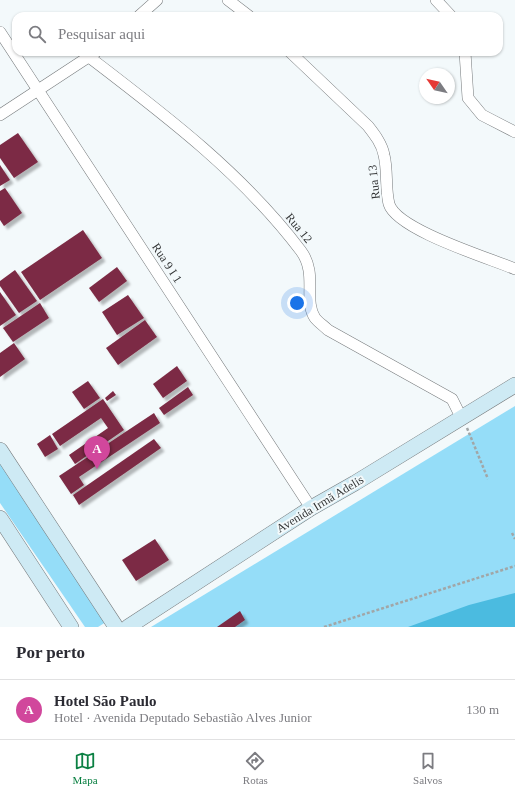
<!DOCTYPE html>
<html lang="pt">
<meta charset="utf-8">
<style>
body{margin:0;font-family:Georgia,serif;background:#f7f7f7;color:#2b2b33}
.compass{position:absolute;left:419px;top:68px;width:36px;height:36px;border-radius:50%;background:#fff;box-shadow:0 1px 3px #0004;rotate:304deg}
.you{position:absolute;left:297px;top:303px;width:14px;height:14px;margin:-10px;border:3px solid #fff;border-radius:50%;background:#1a73e8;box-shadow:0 0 0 6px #1a73e833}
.badge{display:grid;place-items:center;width:26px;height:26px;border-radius:50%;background:#0b8043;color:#fff;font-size:13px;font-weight:700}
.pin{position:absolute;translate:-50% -33px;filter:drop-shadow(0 1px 2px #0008)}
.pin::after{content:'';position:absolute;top:21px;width:14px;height:12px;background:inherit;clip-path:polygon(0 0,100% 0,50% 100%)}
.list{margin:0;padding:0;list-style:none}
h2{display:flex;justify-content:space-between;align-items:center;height:52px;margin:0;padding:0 16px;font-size:17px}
h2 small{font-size:13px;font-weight:400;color:#7c7c81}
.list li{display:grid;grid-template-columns:26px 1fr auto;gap:12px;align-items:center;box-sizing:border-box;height:60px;padding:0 16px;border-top:1px solid #e1e1e2}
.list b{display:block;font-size:15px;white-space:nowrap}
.list p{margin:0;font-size:13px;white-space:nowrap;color:#7c7c81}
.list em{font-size:13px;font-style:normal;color:#7c7c81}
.icon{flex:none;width:22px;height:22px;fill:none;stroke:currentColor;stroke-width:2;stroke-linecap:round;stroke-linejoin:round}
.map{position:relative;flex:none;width:515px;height:627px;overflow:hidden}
.search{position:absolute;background:#fff;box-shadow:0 1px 3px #0004;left:12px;right:12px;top:12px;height:44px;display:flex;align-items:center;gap:10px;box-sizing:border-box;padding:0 14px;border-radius:12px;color:#7c7c81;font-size:15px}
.sheet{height:112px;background:#fff}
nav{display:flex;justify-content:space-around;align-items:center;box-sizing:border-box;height:56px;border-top:1px solid #e1e1e2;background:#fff;font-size:11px;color:#7c7c81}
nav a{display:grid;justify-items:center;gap:2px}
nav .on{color:#0b8043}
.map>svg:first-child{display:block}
.green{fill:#95ddf8}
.water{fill:#4bbbe0}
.building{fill:#7c2c44;filter:url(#shadow)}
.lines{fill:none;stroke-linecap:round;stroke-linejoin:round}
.street-casing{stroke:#777b7d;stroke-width:12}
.secondary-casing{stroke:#777b7d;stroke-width:16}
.path{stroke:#a1a6a7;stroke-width:2.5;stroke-dasharray:3 2;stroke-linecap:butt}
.street{stroke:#fff;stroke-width:11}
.secondary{stroke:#ceeaf4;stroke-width:15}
.labels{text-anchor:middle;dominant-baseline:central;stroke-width:4;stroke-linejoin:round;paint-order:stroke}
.street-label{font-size:12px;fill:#333536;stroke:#f3f9fb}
</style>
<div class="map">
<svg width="515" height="627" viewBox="0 0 515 627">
<defs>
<filter id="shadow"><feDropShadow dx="3.5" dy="3.5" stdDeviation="1" flood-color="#0004"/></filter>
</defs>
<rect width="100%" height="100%" fill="#f3f9fb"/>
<!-- green -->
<g class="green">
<polygon points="515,406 515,627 151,627"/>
<polygon points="0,448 114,617 98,627 85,627 0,503"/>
</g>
<!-- water -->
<polygon class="water" points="515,593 515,627 408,627 469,605"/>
<!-- building -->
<g class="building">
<polygon points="18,133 38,162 14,178 0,158 0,145"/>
<polygon points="0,165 10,180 0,186"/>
<polygon points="5,188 22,213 4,226 0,220 0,191"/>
<polygon points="83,230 102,258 40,300 21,272"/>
<polygon points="117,267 127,281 99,302 89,288"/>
<polygon points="15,270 37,301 19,313 0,286 0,281"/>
<polygon points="0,292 16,315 0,326"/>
<polygon points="128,295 144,318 117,335 102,312"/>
<polygon points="40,303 49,318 13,342 3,328"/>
<polygon points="145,320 157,337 118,365 106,348"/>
<polygon points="14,343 25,359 0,377 0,353"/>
<polygon points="177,366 187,381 163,398 153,384"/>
<polygon points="88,381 100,398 84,409 72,392"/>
<polygon points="188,387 193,395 164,415 159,408"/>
<polygon points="113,391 116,395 107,401 105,398"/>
<polygon points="103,399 124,430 75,464 69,455 108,428 101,418 60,446 52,434"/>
<polygon points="154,413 160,423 79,477 84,485 71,494 59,476"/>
<polygon points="50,435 58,449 45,457 37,444"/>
<polygon points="154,439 161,448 79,505 73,495"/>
<polygon points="155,539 169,560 136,581 122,560"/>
<polygon points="240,611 245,620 235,627 217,627"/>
</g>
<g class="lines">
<!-- street casing -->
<g class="street-casing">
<g id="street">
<polyline points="228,0 249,16"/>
<polyline points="436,0 451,16"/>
<polyline points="139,16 157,0"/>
<polyline points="0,32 311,508"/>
<path d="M290,52l78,74c7,9 14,18 16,29 4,16 1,33 5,49 8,26 100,54 126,65"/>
<polyline points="465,52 468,98 482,115 515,132"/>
<path d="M89,57c76,58 154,117 212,194 17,23 2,49 14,67 3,4 9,8 13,12l124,69 9,18"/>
<polyline points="0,115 96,52"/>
</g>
</g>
<!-- secondary casing -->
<g class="secondary-casing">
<g id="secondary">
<polyline points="0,450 116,627"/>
<polyline points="0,518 71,627"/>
<polyline points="128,627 311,508 355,483 515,385"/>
</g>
</g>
<!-- path -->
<g class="path">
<polyline points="467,428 488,479"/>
<polyline points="512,533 515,539"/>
<polyline points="324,627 515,566"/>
</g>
<!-- street -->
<use href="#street" class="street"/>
<!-- secondary -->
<use href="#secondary" class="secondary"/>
</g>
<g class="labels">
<!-- street labels -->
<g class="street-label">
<text transform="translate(374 182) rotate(-96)">Rua 13</text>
<text transform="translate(299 228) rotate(51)">Rua 12</text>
<text transform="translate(167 263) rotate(57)">Rua 9 I 1</text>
<text transform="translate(320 504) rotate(-31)">Avenida Irmã Adelis</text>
</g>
</g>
</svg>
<svg class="compass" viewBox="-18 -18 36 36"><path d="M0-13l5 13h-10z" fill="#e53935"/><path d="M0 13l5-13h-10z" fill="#7c7c81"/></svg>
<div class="you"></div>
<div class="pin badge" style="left:97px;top:469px;background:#d1479c">A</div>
<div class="search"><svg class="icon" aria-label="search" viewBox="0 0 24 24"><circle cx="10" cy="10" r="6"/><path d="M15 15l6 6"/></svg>Pesquisar aqui</div>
</div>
<section class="sheet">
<h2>Por perto<small></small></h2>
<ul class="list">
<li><span class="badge" style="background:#d1479c">A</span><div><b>Hotel São Paulo</b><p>Hotel · Avenida Deputado Sebastião Alves Junior</p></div><em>130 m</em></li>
</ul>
</section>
<nav>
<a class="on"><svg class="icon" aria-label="map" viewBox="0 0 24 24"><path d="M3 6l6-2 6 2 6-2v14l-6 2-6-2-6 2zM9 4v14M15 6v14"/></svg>Mapa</a>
<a><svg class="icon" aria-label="directions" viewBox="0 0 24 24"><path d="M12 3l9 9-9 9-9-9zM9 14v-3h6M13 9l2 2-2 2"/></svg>Rotas</a>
<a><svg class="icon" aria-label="saved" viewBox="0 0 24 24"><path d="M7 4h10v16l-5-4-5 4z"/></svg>Salvos</a>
</nav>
